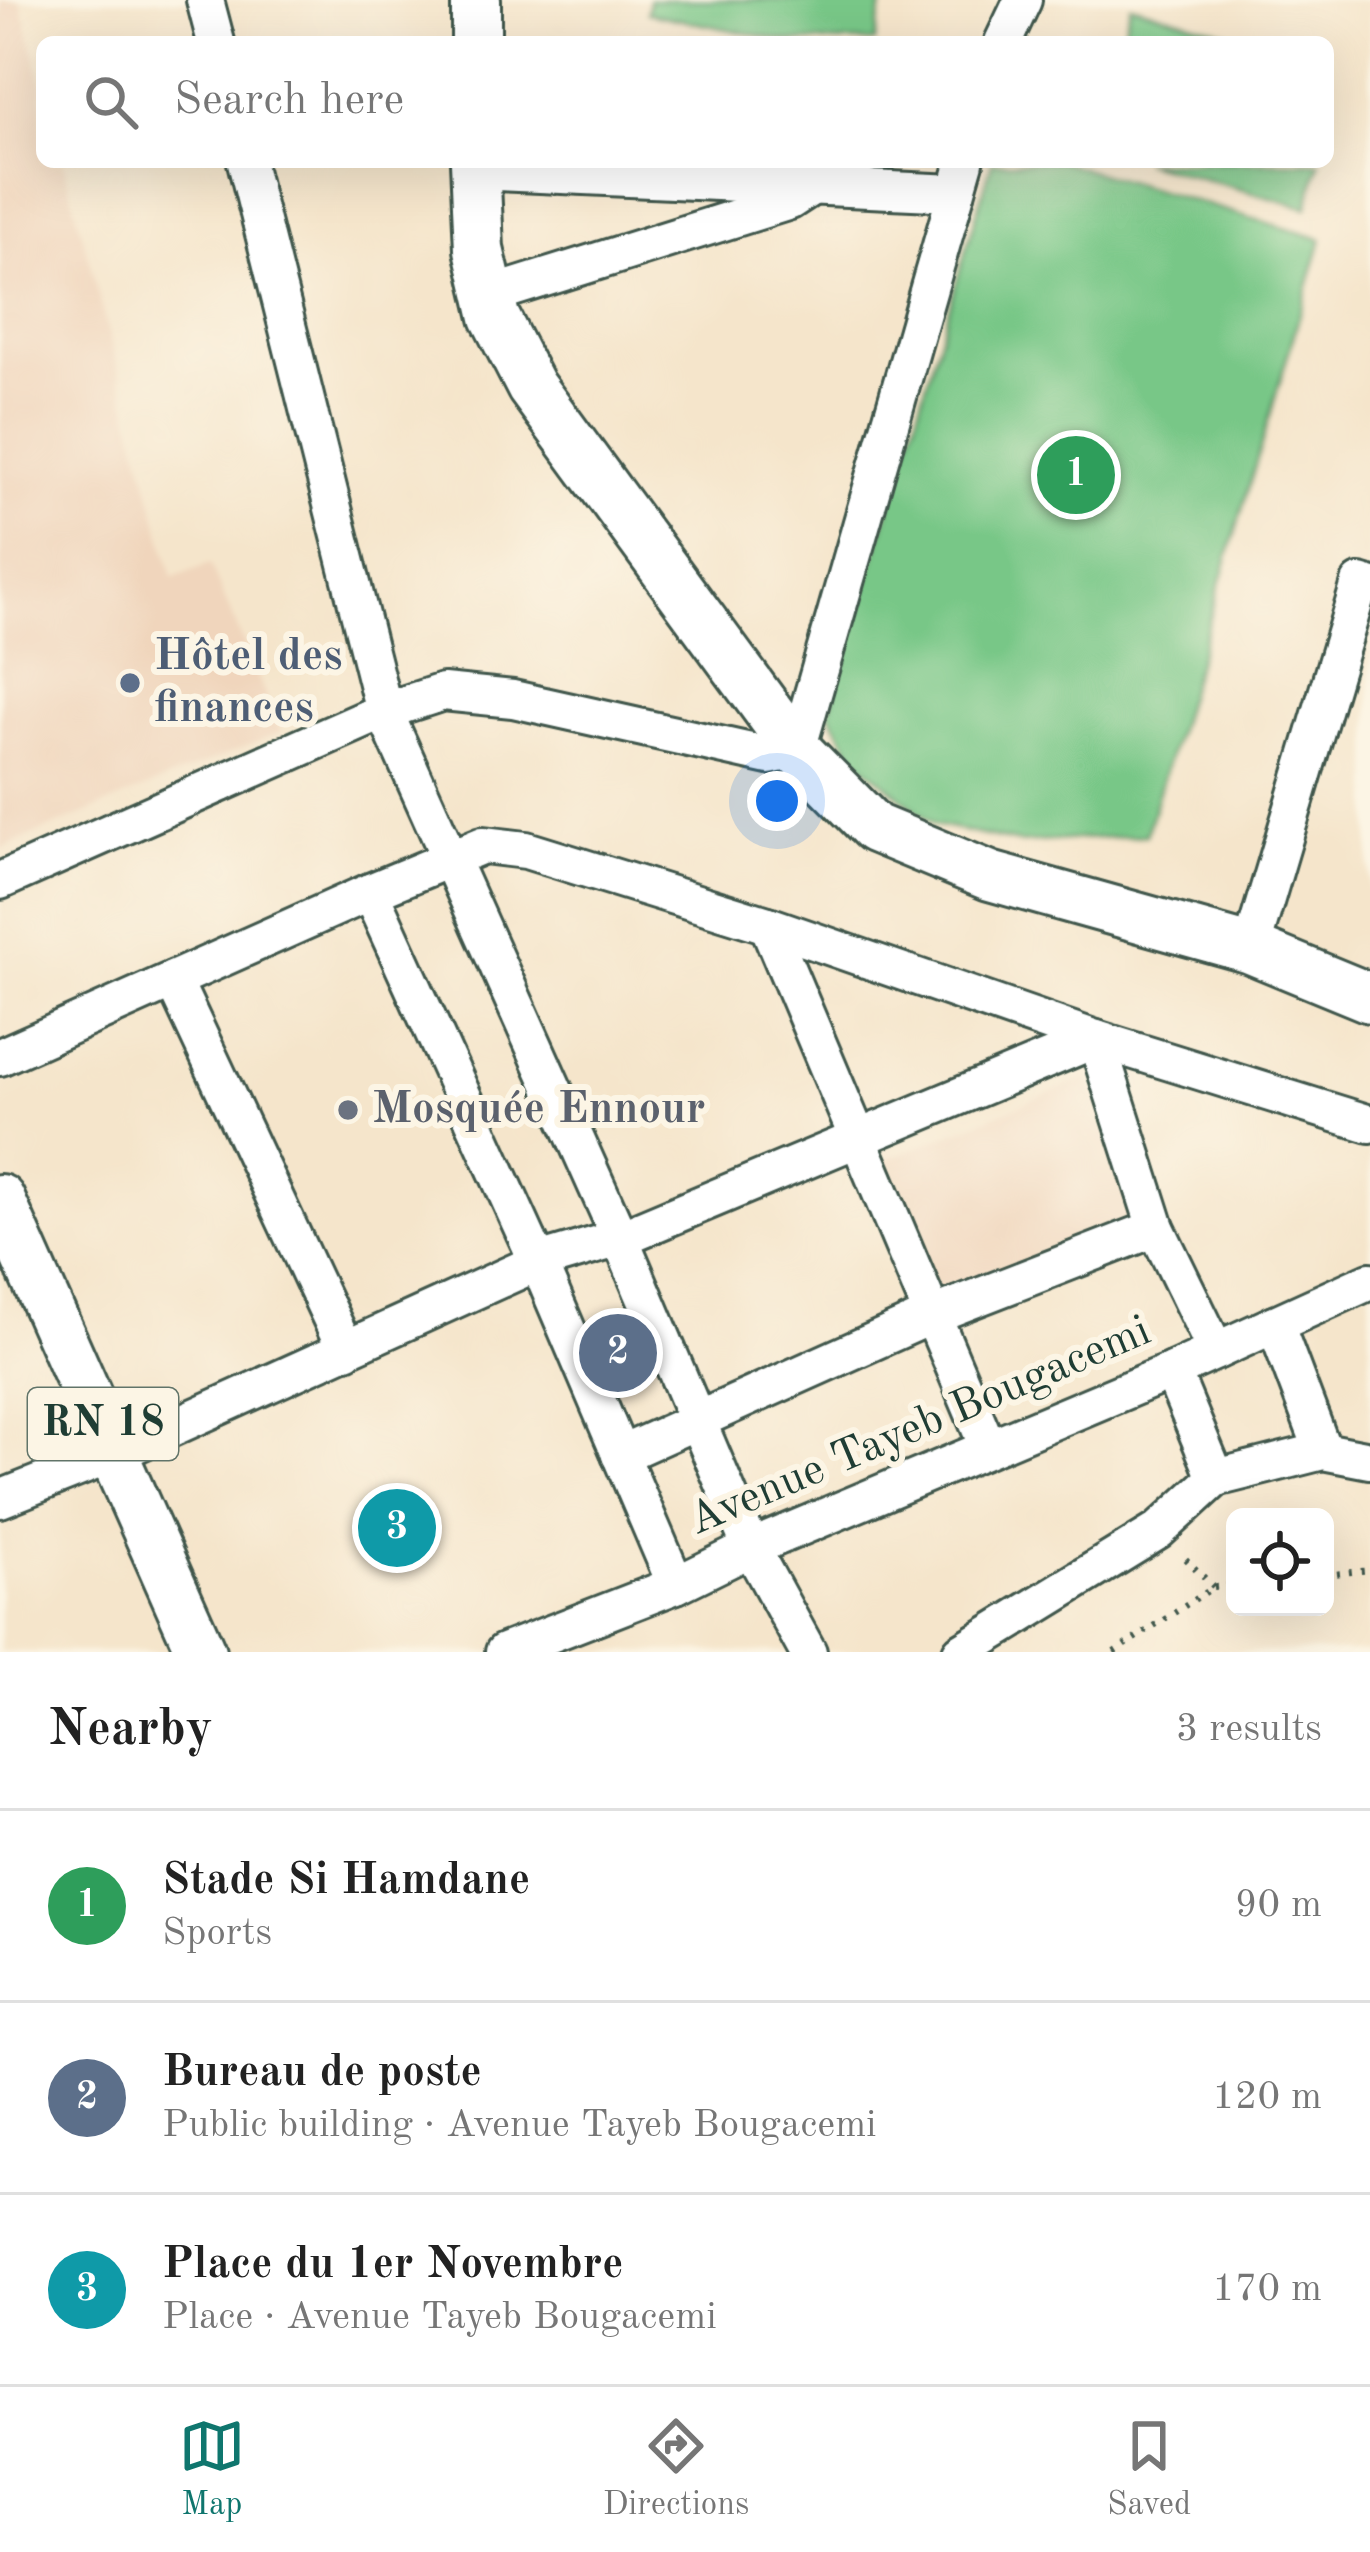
<!DOCTYPE html>
<meta charset="utf-8">
<style>
body{margin:0;font-family:"Old Standard TT",serif;background:#f6f6f6;color:#222}
.controls{position:absolute;right:36px;bottom:36px;display:grid;overflow:hidden;border-radius:18px;box-shadow:0 12px 48px #0002}
.controls button{width:108px;height:108px;display:grid;place-items:center;padding:0;border:0;border-bottom:3px solid #e0e0e0;background:#fff;color:#222;font:60px sans-serif}
.you{position:absolute;left:777px;top:801px;width:42px;height:42px;margin:-30px;border:9px solid #fff;border-radius:50%;background:#1a73e8;box-shadow:0 0 0 18px #1a73e833}
.badge{display:grid;place-items:center;width:78px;height:78px;border-radius:50%;background:#0f766e;color:#fff;font-size:39px;font-weight:700}
.pin{position:absolute;translate:-50% -50%;border:6px solid #fff;box-shadow:0 3px 12px #0006}
.list{margin:0;padding:0;list-style:none}
h2{display:flex;justify-content:space-between;align-items:center;height:156px;margin:0;padding:0 48px;font-size:51px}
h2 small{font-size:39px;font-weight:400;color:#767676}
.list li{display:grid;grid-template-columns:78px 1fr auto;gap:36px;align-items:center;box-sizing:border-box;height:192px;padding:0 48px;border-top:3px solid #e0e0e0}
.list b{display:block;font-size:45px;white-space:nowrap}
.list p{margin:0;font-size:39px;white-space:nowrap;color:#767676}
.list em{font-size:39px;font-style:normal;color:#767676}
.icon{flex:none;width:66px;height:66px;fill:none;stroke:currentColor;stroke-width:2;stroke-linecap:round;stroke-linejoin:round}
.map{position:relative;flex:none;width:1370px;height:1652px;overflow:hidden}
.search{position:absolute;background:#fff;box-shadow:0 12px 48px #0002;left:36px;right:36px;top:36px;height:132px;display:flex;align-items:center;gap:30px;box-sizing:border-box;padding:0 42px;border-radius:18px;color:#767676;font-size:45px}
.sheet{height:732px;background:#fff}
nav{display:flex;justify-content:space-around;align-items:center;box-sizing:border-box;height:168px;border-top:3px solid #e0e0e0;background:#fff;font-size:33px;color:#767676}
nav a{display:grid;justify-items:center;gap:6px}
nav .on{color:#0f766e}
.map>svg:first-child{display:block}
.built{fill:#f0d5bc}
.green{fill:#78c787;stroke:#4c825e;stroke-width:3}
.lines{fill:none;stroke-linecap:round;stroke-linejoin:round}
.minor-casing{stroke:#3f564b;stroke-width:42}
.major-casing{stroke:#3f564b;stroke-width:54}
.path{stroke:#3f564b;stroke-width:6;stroke-dasharray:3 9;stroke-linecap:butt}
.minor{stroke:#fff;stroke-width:36}
.major{stroke:#fff;stroke-width:48}
.service-dot{fill:#5c6f8a;stroke:#fcf5e5;stroke-width:4.5}
.worship-dot{fill:#6b7280;stroke:#fcf5e5;stroke-width:4.5}
.labels{text-anchor:middle;dominant-baseline:central;stroke-width:12;stroke-linejoin:round;paint-order:stroke}
.shield{fill:#fcf5e5;stroke:#617469;stroke-width:3}
.shield-label{font-size:42px;font-weight:bold;fill:#1f3d34}
.service-label{font-size:45px;font-weight:bold;fill:#4e5e75;stroke:#fcf5e5;text-anchor:start}
.worship-label{font-size:45px;font-weight:bold;fill:#5b616d;stroke:#fcf5e5;text-anchor:start}
.street-label{font-size:45px;fill:#1f3d34;stroke:#fcf5e5}
</style>
<div class="map">
<svg width="1370" height="1652" viewBox="0 0 1370 1652">
<rect width="100%" height="100%" fill="#fcf5e5"/>
<filter id="ink" filterUnits="userSpaceOnUse"><feTurbulence type="fractalNoise" baseFrequency=".00833" numOctaves="2"/><feDisplacementMap in="SourceGraphic" scale="24" xChannelSelector="R" yChannelSelector="G"/><feConvolveMatrix kernelMatrix="1 2 1 2 8 2 1 2 1" color-interpolation-filters="sRGB"/></filter>
<filter id="wash" filterUnits="userSpaceOnUse"><feTurbulence type="fractalNoise" baseFrequency=".004" numOctaves="4" result="noise"/><feDisplacementMap in="SourceGraphic" scale="48" xChannelSelector="R" yChannelSelector="G"/><feGaussianBlur stdDeviation="2.7" result="paint"/><feColorMatrix in="noise" values="0 0 0 0 0 0 0 0 0 0 0 0 0 0 0 0 0 1.4 0 .05"/><feComposite in="paint" operator="in"/></filter>
<g filter="url(#wash)">
<rect width="100%" height="100%" fill="#f5e5cb"/>
<!-- built -->
<g class="built">
<polygon points="0,0 20,0 42,82 42,162 63,162 173,578 210,564 281,732 0,849"/>
<polygon points="1087,1078 1145,1222 934,1307 876,1164"/>
</g>
<!-- green -->
<g class="green">
<polygon points="649,0 883,0 875,42 791,42 647,13"/>
<polygon points="1131,5 1261,42 1121,42"/>
<polygon points="992,162 1062,162 1322,239 1146,835 1019,843 934,825 855,758 829,712"/>
<polygon points="1143,162 1320,162 1307,208"/>
</g>
</g>
<g filter="url(#ink)">
<g class="lines">
<!-- minor casing -->
<g class="minor-casing">
<g id="minor">
<polyline points="205,0 216,42"/>
<polyline points="1003,42 1023,0"/>
<polyline points="246,162 384,711 620,1238 751,1548 808,1652"/>
<polyline points="475,171 956,193"/>
<polyline points="490,295 790,201 810,188"/>
<polyline points="0,881 384,711 443,692 513,699 769,756 797,750 965,162"/>
<polyline points="370,892 538,1262 676,1585"/>
<polyline points="768,925 988,1447"/>
<polyline points="1251,949 1360,583 1370,586"/>
<polyline points="173,980 346,1350"/>
<polyline points="0,1057 370,892 483,845 526,850 768,925 1096,1039 1370,1124"/>
<polyline points="1275,1324 1323,1451"/>
<polyline points="620,1455 930,1316 1156,1228"/>
<polyline points="1216,1478 1323,1451 1370,1460"/>
<polyline points="0,1499 116,1453 538,1262 620,1238 1096,1039 1156,1228 1216,1351"/>
<polyline points="504,1652 676,1585 751,1548 1172,1371 1370,1281"/>
<polyline points="961,1652 1158,1531 1216,1478 1172,1371"/>
</g>
</g>
<!-- major casing -->
<g class="major-casing">
<g id="major">
<polyline points="476,42 476,0"/>
<polyline points="475,162 479,249 495,317 531,387 797,750 874,828 990,876 1251,949 1370,998"/>
<polyline points="0,1199 201,1652"/>
</g>
</g>
<!-- path -->
<g class="path">
<polyline points="1325,1575 1370,1570"/>
<polyline points="1214,1587 1235,1585"/>
<polyline points="1114,1652 1214,1587 1182,1555"/>
</g>
<!-- minor -->
<use href="#minor" class="minor"/>
<!-- major -->
<use href="#major" class="major"/>
</g>
</g>
<!-- markers -->
<circle class="service-dot" cx="130" cy="683" r="12"/>
<circle class="worship-dot" cx="348" cy="1110" r="12"/>
<g class="labels">
<!-- shield labels -->
<rect class="shield" x="28" y="1388" width="150" height="72" rx="9"/>
<g class="shield-label">
<text x="103" y="1424">RN 18</text>
</g>
<!-- service labels -->
<g class="service-label">
<text x="154" y="657">Hôtel des<tspan x="154" dy="52">finances</tspan></text>
</g>
<!-- worship labels -->
<g class="worship-label">
<text x="372" y="1110">Mosquée Ennour</text>
</g>
<!-- street labels -->
<g class="street-label">
<text transform="translate(920 1427) rotate(-23)">Avenue Tayeb Bougacemi</text>
</g>
</g>
</svg>
<div class="controls">
<button><svg class="icon" aria-label="locate" viewBox="0 0 24 24"><circle cx="12" cy="12" r="6"/><path d="M12 2v4M12 18v4M2 12h4M18 12h4"/></svg></button>
</div>
<div class="you"></div>
<div class="pin badge" style="left:1076px;top:475px;background:#2e9e5b">1</div>
<div class="pin badge" style="left:618px;top:1353px;background:#5c6f8a">2</div>
<div class="pin badge" style="left:397px;top:1528px;background:#0f9aa8">3</div>
<div class="search"><svg class="icon" aria-label="search" viewBox="0 0 24 24"><circle cx="10" cy="10" r="6"/><path d="M15 15l6 6"/></svg>Search here</div>
</div>
<section class="sheet">
<h2>Nearby<small>3 results</small></h2>
<ul class="list">
<li><span class="badge" style="background:#2e9e5b">1</span><div><b>Stade Si Hamdane</b><p>Sports</p></div><em>90 m</em></li>
<li><span class="badge" style="background:#5c6f8a">2</span><div><b>Bureau de poste</b><p>Public building · Avenue Tayeb Bougacemi</p></div><em>120 m</em></li>
<li><span class="badge" style="background:#0f9aa8">3</span><div><b>Place du 1er Novembre</b><p>Place · Avenue Tayeb Bougacemi</p></div><em>170 m</em></li>
</ul>
</section>
<nav>
<a class="on"><svg class="icon" aria-label="map" viewBox="0 0 24 24"><path d="M3 6l6-2 6 2 6-2v14l-6 2-6-2-6 2zM9 4v14M15 6v14"/></svg>Map</a>
<a><svg class="icon" aria-label="directions" viewBox="0 0 24 24"><path d="M12 3l9 9-9 9-9-9zM9 14v-3h6M13 9l2 2-2 2"/></svg>Directions</a>
<a><svg class="icon" aria-label="saved" viewBox="0 0 24 24"><path d="M7 4h10v16l-5-4-5 4z"/></svg>Saved</a>
</nav>
